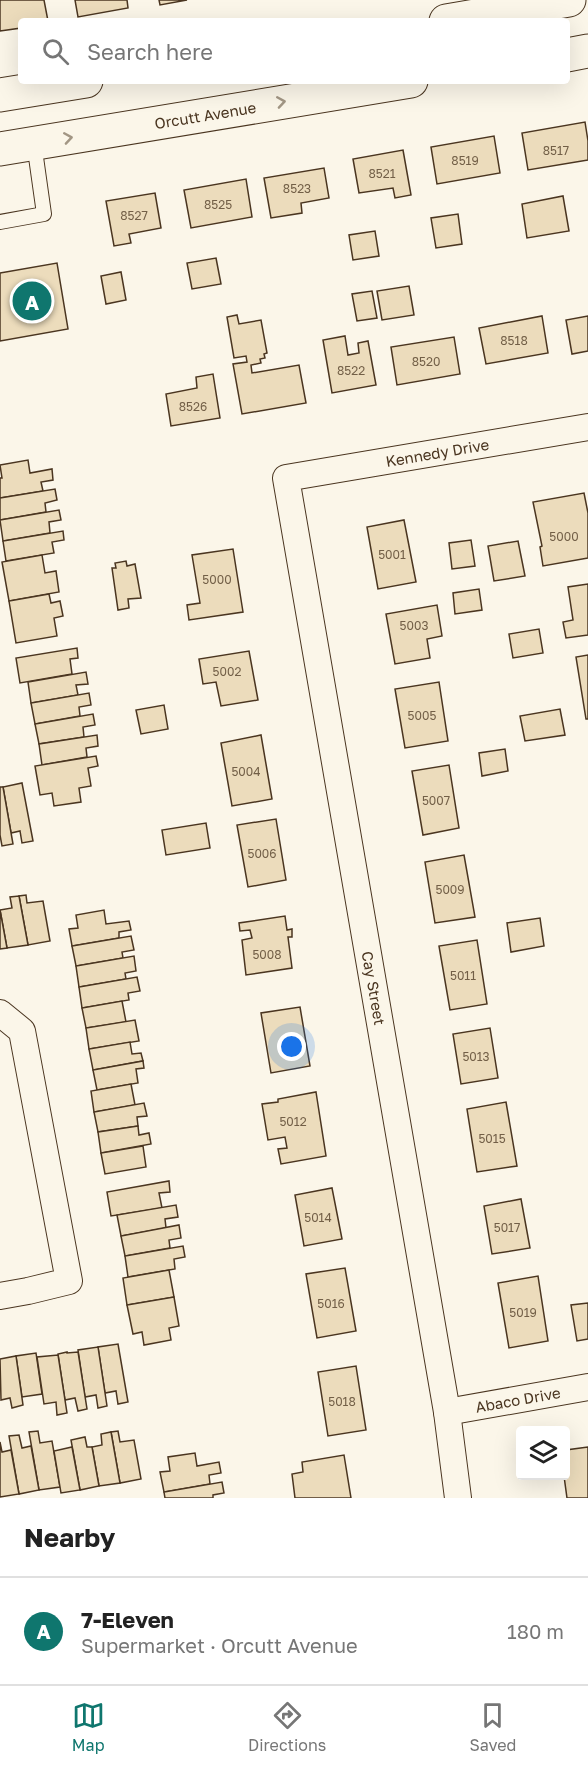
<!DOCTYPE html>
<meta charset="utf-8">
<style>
body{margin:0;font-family:"Golos Text",sans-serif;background:#f2f2f2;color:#222}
.controls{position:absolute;right:18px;bottom:18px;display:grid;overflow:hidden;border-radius:6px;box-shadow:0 6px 24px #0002}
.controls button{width:54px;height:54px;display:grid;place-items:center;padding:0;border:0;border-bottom:2px solid #e0e0e0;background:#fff;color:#222;font:30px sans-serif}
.you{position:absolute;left:292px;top:1047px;width:21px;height:21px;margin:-15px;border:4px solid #fff;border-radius:50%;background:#1a73e8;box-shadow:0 0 0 9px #1a73e833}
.badge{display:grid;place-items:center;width:39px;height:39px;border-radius:50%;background:#0f766e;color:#fff;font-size:20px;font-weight:700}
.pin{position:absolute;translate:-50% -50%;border:3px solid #fff;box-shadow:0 2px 6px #0006}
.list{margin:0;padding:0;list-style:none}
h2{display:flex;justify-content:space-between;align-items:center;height:78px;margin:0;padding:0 24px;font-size:26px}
h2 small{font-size:20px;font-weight:400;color:#767676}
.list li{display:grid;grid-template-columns:39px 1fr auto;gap:18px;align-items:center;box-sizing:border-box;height:108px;padding:0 24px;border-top:2px solid #e0e0e0}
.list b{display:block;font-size:22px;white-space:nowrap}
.list p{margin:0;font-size:20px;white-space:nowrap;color:#767676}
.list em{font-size:20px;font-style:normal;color:#767676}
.icon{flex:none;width:33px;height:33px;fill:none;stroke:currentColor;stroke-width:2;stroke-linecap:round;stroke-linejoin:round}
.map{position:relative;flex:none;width:588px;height:1498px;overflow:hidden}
.search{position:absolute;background:#fff;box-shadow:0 6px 24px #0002;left:18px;right:18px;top:18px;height:66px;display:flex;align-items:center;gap:15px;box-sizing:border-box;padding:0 21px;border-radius:6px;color:#767676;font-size:22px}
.sheet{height:186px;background:#fff}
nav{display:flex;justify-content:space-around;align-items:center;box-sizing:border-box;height:84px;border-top:2px solid #e0e0e0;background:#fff;font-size:16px;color:#767676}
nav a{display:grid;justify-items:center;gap:3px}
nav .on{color:#0f766e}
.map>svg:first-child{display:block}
.building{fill:#ecdcbc;stroke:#4a3520;stroke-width:1.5}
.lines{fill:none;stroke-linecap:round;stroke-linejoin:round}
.service-casing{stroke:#4a3520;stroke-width:16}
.minor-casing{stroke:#4a3520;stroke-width:28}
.secondary-casing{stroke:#4a3520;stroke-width:35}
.service{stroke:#fbf6e9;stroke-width:14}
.minor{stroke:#fbf6e9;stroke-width:26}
.secondary{stroke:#fbf6e9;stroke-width:33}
.oneway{stroke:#a29684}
.labels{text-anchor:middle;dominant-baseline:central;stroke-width:4.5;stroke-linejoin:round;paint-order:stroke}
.number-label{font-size:12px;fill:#725f47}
.street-label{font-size:15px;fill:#4a3520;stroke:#fbf6e9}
</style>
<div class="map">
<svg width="588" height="1498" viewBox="0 0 588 1498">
<rect width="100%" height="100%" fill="#fbf6e9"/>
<!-- building -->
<g class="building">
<polygon points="0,0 44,0 48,21 21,21 21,28 0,31"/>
<polygon points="75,0 127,0 128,8 78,17"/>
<polygon points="159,0 187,0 160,5"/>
<polygon points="585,122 588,141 588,160 528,170 522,133"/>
<polygon points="494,136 500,173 437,184 431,147"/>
<polygon points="403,150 411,195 395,198 393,188 359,193 353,159"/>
<polygon points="324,168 329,198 301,203 302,213 271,218 264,178"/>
<polygon points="246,179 252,217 191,228 184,190"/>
<polygon points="155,193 161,228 129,234 131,243 114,246 106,201"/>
<polygon points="563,196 569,231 527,238 522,204"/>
<polygon points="458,214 462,244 436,248 431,218"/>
<polygon points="375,231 379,256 353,260 349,235"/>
<polygon points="216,258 221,284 192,289 187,263"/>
<polygon points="57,263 68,329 0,341 0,273"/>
<polygon points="121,272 126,300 106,304 101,276"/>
<polygon points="409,286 414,315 382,320 377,291"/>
<polygon points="372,291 377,318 357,321 352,294"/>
<polygon points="237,315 239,324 261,320 267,353 264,354 265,358 260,359 261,363 251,365 252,373 299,365 306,403 242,414 233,364 247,362 246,356 234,358 227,317"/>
<polygon points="542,316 548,353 486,364 479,328"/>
<polygon points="588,316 588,351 572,354 566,320"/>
<polygon points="345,336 348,355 359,353 358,343 368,341 376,385 332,393 323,340"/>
<polygon points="454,337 460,374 397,385 391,347"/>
<polygon points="213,374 220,418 171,426 166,394 197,388 196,377"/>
<polygon points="28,460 30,473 52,469 53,480 41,482 43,491 0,498 0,478 2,478 0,465"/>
<polygon points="55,489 57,500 45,503 46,512 0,520 0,498"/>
<polygon points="584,493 588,513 588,558 543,566 540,547 542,546 533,502"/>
<polygon points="59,510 61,520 49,522 50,533 3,541 0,520"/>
<polygon points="404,520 416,582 378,589 367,527"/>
<polygon points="63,531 64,540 52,542 54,553 6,561 3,541"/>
<polygon points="471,540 475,566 452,569 449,543"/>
<polygon points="518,541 525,576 494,581 488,546"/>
<polygon points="233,549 243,612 189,620 187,605 200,603 192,555"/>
<polygon points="42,555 45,573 56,571 59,592 9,601 2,562"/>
<polygon points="126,561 127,566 135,564 141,598 128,599 129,608 118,610 112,568 116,568 115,563"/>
<polygon points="588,584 588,635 566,638 563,622 573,620 568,587"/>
<polygon points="479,589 482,610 455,614 453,593"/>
<polygon points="49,594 51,603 60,601 63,616 54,618 57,636 16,643 9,601"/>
<polygon points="437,605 442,636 427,639 430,658 395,664 386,614"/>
<polygon points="539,629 543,653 513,658 509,634"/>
<polygon points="77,648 78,658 70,659 72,674 20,683 16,658"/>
<polygon points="249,651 258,700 221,706 216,682 203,684 199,659"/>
<polygon points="588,655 588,719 586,719 576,657"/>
<polygon points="86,672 88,684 76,685 78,695 31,703 28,682"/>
<polygon points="439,682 448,741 405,748 395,689"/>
<polygon points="89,693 91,705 79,707 80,716 35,724 31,703"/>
<polygon points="164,705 168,729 141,734 136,710"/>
<polygon points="560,709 565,735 525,741 520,716"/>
<polygon points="93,714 95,725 83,727 84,737 39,744 35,724"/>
<polygon points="97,735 98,746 86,748 87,757 42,765 39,744"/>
<polygon points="261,735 272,799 232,806 221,743"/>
<polygon points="505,749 508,771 482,776 479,753"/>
<polygon points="96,756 98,766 88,768 91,786 79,788 81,802 54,806 52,793 40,795 35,766"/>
<polygon points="449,765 459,828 423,835 412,771"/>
<polygon points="22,783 33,841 22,843 20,831 11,833 3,787"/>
<polygon points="0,787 3,787 13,844 2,846 0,835"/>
<polygon points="276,819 286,880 248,887 237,825"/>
<polygon points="206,823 210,848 166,855 162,830"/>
<polygon points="464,855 475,917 435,923 425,862"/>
<polygon points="26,895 27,903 43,901 50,941 28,945 19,896"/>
<polygon points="19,896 28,945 7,948 0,910 12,908 10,897"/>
<polygon points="0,910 7,948 0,949"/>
<polygon points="104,910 106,924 129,921 131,930 119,932 119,938 72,946 69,929 78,928 76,915"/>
<polygon points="285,916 287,930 292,929 292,937 288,937 292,968 246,975 242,940 252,938 250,930 240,931 239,923"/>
<polygon points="540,918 544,946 511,952 507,923"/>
<polygon points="131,936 134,950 122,952 123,958 76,966 72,946"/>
<polygon points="477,940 487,1004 450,1010 439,946"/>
<polygon points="134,956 136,971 125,973 126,979 79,987 76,966"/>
<polygon points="137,977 140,991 128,993 129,1000 82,1008 79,987"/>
<polygon points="122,1001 126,1022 86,1028 82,1008"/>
<polygon points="300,1007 310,1066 271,1073 261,1013"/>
<polygon points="135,1020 139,1041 89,1049 86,1028"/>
<polygon points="490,1028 498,1078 461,1084 453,1034"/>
<polygon points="130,1042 132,1054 141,1053 143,1061 93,1070 89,1049"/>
<polygon points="143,1061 144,1068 136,1069 138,1083 97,1090 93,1070"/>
<polygon points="131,1084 135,1105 94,1112 91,1091"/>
<polygon points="316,1092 326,1156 281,1164 278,1149 287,1148 285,1137 268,1140 262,1104 278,1102 278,1099"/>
<polygon points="506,1102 517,1166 477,1172 467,1109"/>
<polygon points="144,1103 147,1116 137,1117 138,1126 98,1132 94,1112"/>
<polygon points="138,1126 139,1135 149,1133 151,1144 101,1153 98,1132"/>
<polygon points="143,1146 146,1167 105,1174 101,1153"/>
<polygon points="169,1181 170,1192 159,1193 162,1208 111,1216 107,1192"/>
<polygon points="332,1188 342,1239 304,1246 295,1195"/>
<polygon points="521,1199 530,1248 492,1254 484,1206"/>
<polygon points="176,1205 178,1217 165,1219 166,1228 121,1236 117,1215"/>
<polygon points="179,1225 181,1238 169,1240 170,1248 125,1256 121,1236"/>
<polygon points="183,1246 185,1257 174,1259 175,1269 128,1277 125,1256"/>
<polygon points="345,1268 356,1331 317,1338 306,1274"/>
<polygon points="169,1270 174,1297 127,1305 123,1278"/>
<polygon points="538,1276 548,1341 509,1348 498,1283"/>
<polygon points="174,1297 179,1326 169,1328 171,1340 144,1345 142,1332 133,1334 127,1305"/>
<polygon points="588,1303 588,1339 577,1341 571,1305"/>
<polygon points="118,1344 128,1402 118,1404 116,1391 105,1393 98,1347"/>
<polygon points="98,1347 107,1406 98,1408 96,1395 85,1397 78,1350"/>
<polygon points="67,1352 67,1353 78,1352 87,1409 78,1411 75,1398 65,1400 58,1354"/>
<polygon points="36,1353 42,1394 22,1397 16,1356"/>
<polygon points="58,1355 67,1413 57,1415 56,1402 44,1404 37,1357"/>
<polygon points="16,1356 23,1405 12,1408 10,1398 1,1400 0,1359"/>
<polygon points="356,1366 366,1430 328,1436 318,1372"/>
<polygon points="38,1431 40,1443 52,1441 60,1487 39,1490 29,1432"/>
<polygon points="118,1431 120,1442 134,1440 141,1479 120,1483 111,1432"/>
<polygon points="111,1432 120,1483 99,1486 92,1447 102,1445 101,1434"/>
<polygon points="19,1435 22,1448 31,1446 39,1490 19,1494 9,1436"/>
<polygon points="85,1437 87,1447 92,1447 99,1486 80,1490 71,1440"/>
<polygon points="0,1442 2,1452 11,1450 19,1494 0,1497"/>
<polygon points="72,1447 80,1490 61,1493 54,1451"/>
<polygon points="588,1447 588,1498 567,1498 564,1476 566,1476 566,1450"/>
<polygon points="195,1453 197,1466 219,1462 221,1473 209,1475 210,1484 164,1492 160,1472 170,1471 168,1457"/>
<polygon points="344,1455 351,1498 295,1498 292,1474 303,1472 302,1462"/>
<polygon points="222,1482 224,1493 213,1495 213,1498 165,1498 164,1492"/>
</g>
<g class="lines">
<!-- service casing -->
<g class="service-casing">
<polyline id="service" points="0,222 44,214 34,143"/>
</g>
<!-- minor casing -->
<g class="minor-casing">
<g id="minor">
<polyline points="0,1013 22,1031 69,1281 28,1291 0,1296"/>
<path id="s1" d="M447,1412l141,-25"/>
<path id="s2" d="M458,1498l-11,-86 -161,-934 302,-51"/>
</g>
</g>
<!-- secondary casing -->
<g class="secondary-casing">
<g id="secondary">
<polyline points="446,21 569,0"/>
<polyline points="567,55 588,51"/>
<polyline points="0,95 86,81"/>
<path id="s3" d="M0,149l411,-68"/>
</g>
</g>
<!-- service -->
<use href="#service" class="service"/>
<!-- minor -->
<use href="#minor" class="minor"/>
<!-- secondary -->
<use href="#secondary" class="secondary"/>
</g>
<!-- one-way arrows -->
<defs><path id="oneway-chevron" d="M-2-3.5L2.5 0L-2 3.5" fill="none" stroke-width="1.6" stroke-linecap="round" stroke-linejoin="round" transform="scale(1.5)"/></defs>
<g class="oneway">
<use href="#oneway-chevron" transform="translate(281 102) rotate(-9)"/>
<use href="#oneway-chevron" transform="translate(68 138) rotate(-9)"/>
</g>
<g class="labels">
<!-- number labels -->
<g class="number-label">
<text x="556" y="150">8517</text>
<text x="465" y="160">8519</text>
<text x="382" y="173">8521</text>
<text x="297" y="188">8523</text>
<text x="218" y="204">8525</text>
<text x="134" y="215">8527</text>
<text x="514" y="340">8518</text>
<text x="426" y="361">8520</text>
<text x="351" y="370">8522</text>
<text x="193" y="406">8526</text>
<text x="564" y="536">5000</text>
<text x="392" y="554">5001</text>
<text x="217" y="579">5000</text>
<text x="414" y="625">5003</text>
<text x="227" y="671">5002</text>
<text x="422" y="715">5005</text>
<text x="246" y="771">5004</text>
<text x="436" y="800">5007</text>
<text x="262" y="853">5006</text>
<text x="450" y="889">5009</text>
<text x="267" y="954">5008</text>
<text x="463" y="975">5011</text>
<text x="476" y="1056">5013</text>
<text x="293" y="1121">5012</text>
<text x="492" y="1138">5015</text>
<text x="318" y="1217">5014</text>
<text x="507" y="1227">5017</text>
<text x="331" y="1303">5016</text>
<text x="523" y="1312">5019</text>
<text x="342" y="1401">5018</text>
</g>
<!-- street labels -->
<g class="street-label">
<text stroke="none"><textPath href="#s3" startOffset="208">Orcutt Avenue</textPath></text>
<text stroke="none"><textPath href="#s2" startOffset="1188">Kennedy Drive</textPath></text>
<text transform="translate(374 988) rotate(80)">Cay Street</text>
<text stroke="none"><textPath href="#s1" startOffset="72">Abaco Drive</textPath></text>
</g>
</g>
</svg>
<div class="controls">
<button><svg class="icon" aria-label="layers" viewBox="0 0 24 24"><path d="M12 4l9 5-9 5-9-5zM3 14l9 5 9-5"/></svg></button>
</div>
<div class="you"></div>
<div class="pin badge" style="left:32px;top:301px">A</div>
<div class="search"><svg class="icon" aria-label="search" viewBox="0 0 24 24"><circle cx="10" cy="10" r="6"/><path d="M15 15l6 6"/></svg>Search here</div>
</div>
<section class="sheet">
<h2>Nearby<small></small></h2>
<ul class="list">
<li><span class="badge">A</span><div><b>7-Eleven</b><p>Supermarket · Orcutt Avenue</p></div><em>180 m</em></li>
</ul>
</section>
<nav>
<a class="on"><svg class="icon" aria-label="map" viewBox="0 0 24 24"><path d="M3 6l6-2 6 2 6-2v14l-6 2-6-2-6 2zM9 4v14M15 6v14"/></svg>Map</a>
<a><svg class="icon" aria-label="directions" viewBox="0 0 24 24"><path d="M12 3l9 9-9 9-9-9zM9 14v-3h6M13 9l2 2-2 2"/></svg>Directions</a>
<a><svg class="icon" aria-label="saved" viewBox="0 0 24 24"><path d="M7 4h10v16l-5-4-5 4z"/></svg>Saved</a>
</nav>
